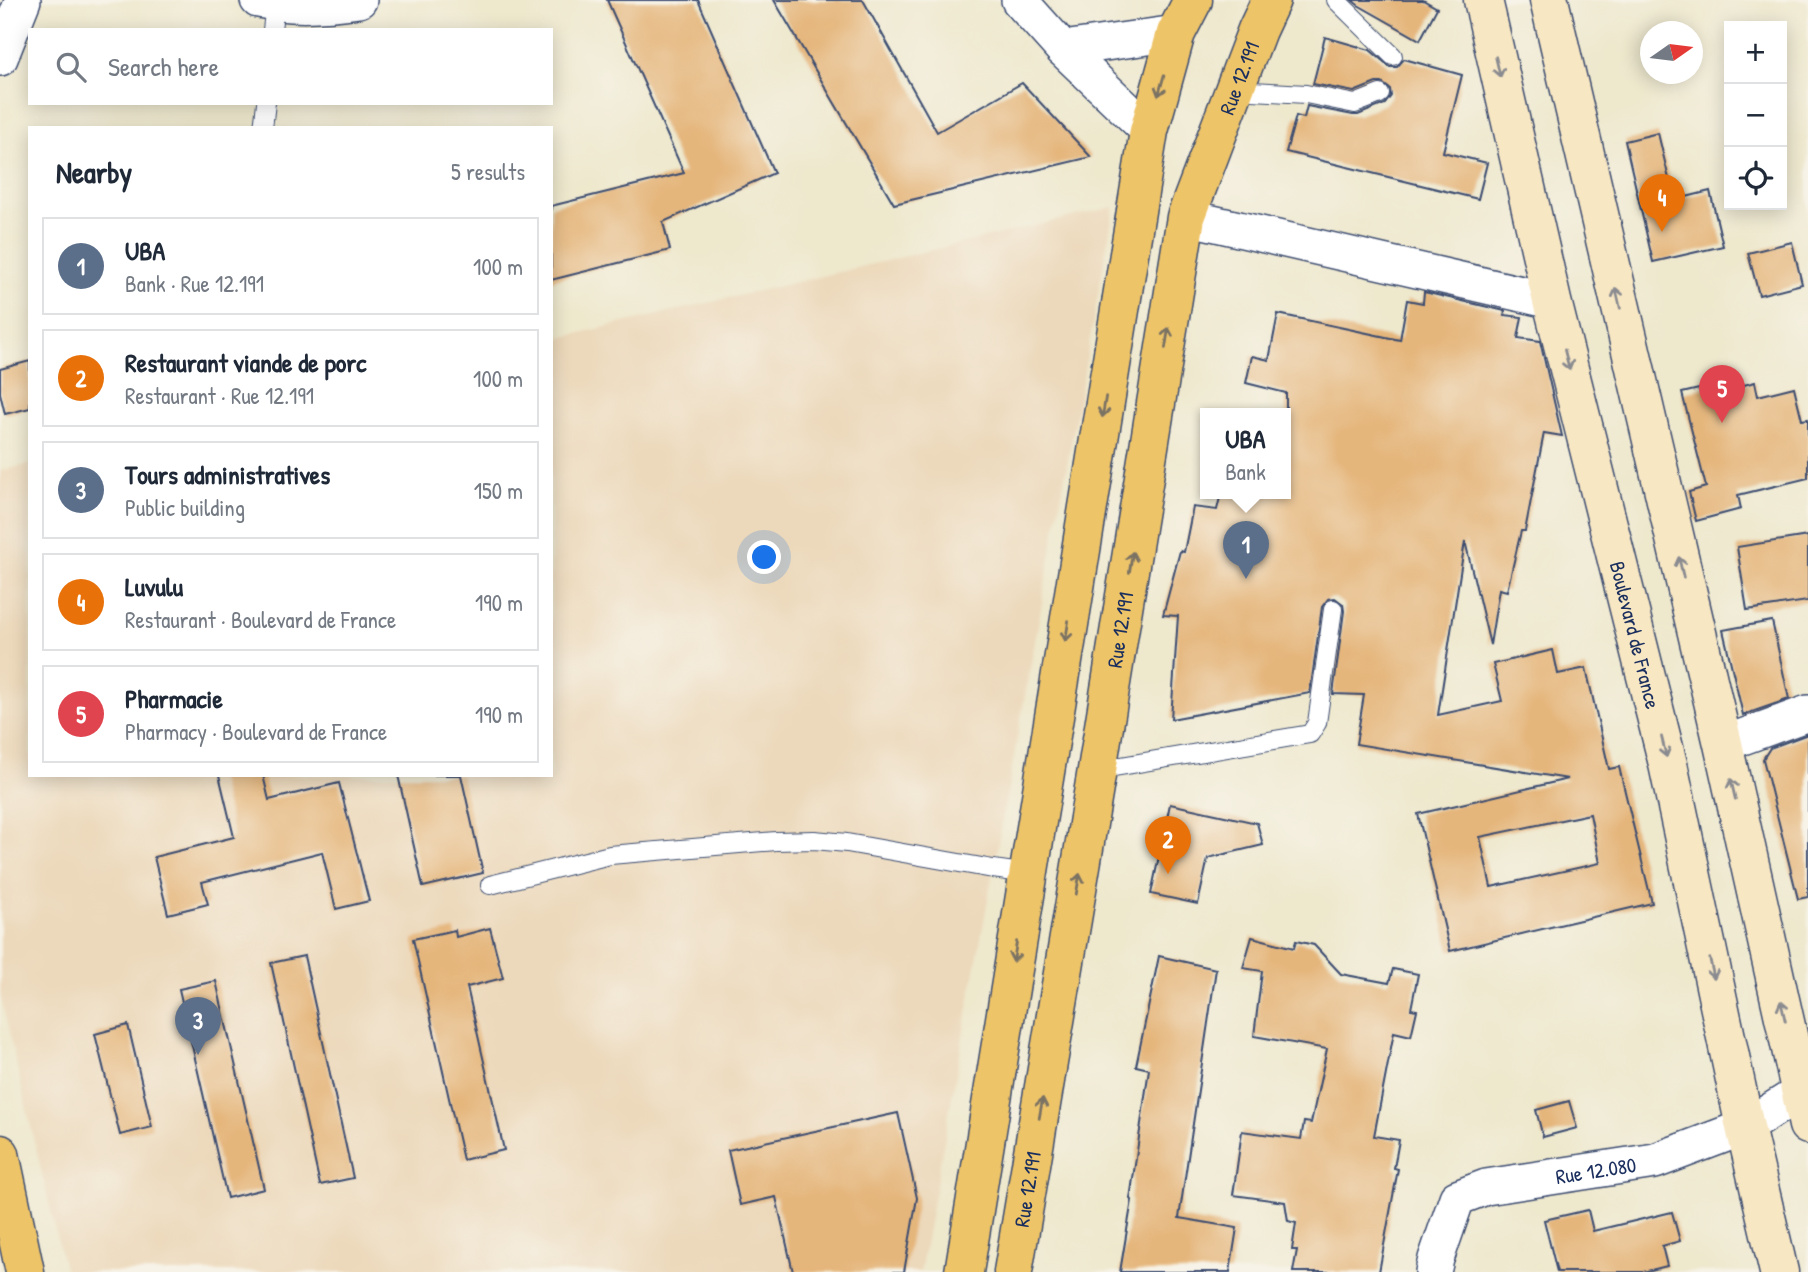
<!DOCTYPE html>
<meta charset="utf-8">
<style>
body{margin:0;font-family:"Patrick Hand",sans-serif;background:#f2f2f3;color:#1f2937}
.controls{position:absolute;right:21px;top:21px;display:grid;overflow:hidden;border-radius:0px;box-shadow:0 4px 18px #0003}
.controls button{width:63px;height:63px;display:grid;place-items:center;padding:0;border:0;border-bottom:2px solid #e0e1e3;background:#fff;color:#1f2937;font:35px sans-serif}
.compass{position:absolute;left:1640px;top:21px;width:63px;height:63px;border-radius:50%;background:#fff;box-shadow:0 4px 18px #0003;rotate:76deg}
.you{position:absolute;left:765px;top:558px;width:24px;height:24px;margin:-18px;border:5px solid #fff;border-radius:50%;background:#1a73e8;box-shadow:0 0 0 10px #1a73e833}
.badge{display:grid;place-items:center;width:46px;height:46px;border-radius:50%;background:#c8321e;color:#fff;font-size:23px;font-weight:700}
.pin{position:absolute;translate:-50% -58px;filter:drop-shadow(0 2px 4px #0008)}
.pin::after{content:'';position:absolute;top:37px;width:24px;height:21px;background:inherit;clip-path:polygon(0 0,100% 0,50% 100%)}
.popup{position:absolute;left:1200px;top:408px;width:91px;height:91px;box-sizing:border-box;display:grid;place-content:center;border-radius:0px;background:#fff;filter:drop-shadow(0 2px 5px #0005);font-size:23px;white-space:nowrap;color:#747a83}
.popup b{font-size:26px;color:#1f2937}
.popup::after{content:'';position:absolute;left:50%;top:100%;margin-left:-14px;border:14px solid transparent;border-top-color:#fff}
.list{margin:0;padding:0;list-style:none}
h2{display:flex;justify-content:space-between;align-items:center;height:91px;margin:0;padding:0 28px;font-size:30px}
h2 small{font-size:23px;font-weight:400;color:#747a83}
.list li{display:grid;grid-template-columns:46px 1fr auto;gap:21px;align-items:center;box-sizing:border-box;height:98px;margin:0 14px 14px;padding:0 14px;border:2px solid #e0e1e3;border-radius:0px}
.list b{display:block;font-size:26px;white-space:nowrap}
.list p{margin:0;font-size:23px;white-space:nowrap;color:#747a83}
.list em{font-size:23px;font-style:normal;color:#747a83}
.icon{flex:none;width:38px;height:38px;fill:none;stroke:currentColor;stroke-width:2;stroke-linecap:round;stroke-linejoin:round}
.map{position:relative;flex:none;width:1808px;height:1272px;overflow:hidden}
.search{position:absolute;background:#fff;box-shadow:0 4px 18px #0003;left:28px;top:28px;width:525px;height:77px;display:flex;align-items:center;gap:18px;box-sizing:border-box;padding:0 24px;border-radius:0px;color:#747a83;font-size:26px}
.panel{position:absolute;background:#fff;box-shadow:0 4px 18px #0003;left:28px;top:126px;width:525px;height:651px;border-radius:0px}
.map>svg:first-child{display:block}
.built{fill:#ecd8ba}
.building{fill:#e5b67c;fill-rule:evenodd}
.lines{fill:none;stroke-linecap:round;stroke-linejoin:round}
.lane-casing{stroke:#3b4b6f;stroke-width:20}
.street-casing{stroke:#3b4b6f;stroke-width:38}
.secondary-casing{stroke:#3b4b6f;stroke-width:41}
.primary-casing{stroke:#3b4b6f;stroke-width:41}
.lane{stroke:#fff;stroke-width:18}
.street{stroke:#fff;stroke-width:35}
.secondary{stroke:#f8e7c3;stroke-width:38}
.primary{stroke:#eec469;stroke-width:38}
.oneway{stroke:#8a8b90}
.oneway2{stroke:#7a7263}
.labels{text-anchor:middle;dominant-baseline:central;stroke-width:5;stroke-linejoin:round;paint-order:stroke}
.street-label{font-size:21px;fill:#1b2f5e;stroke:#f7f3e8}
</style>
<div class="map">
<svg width="1808" height="1272" viewBox="0 0 1808 1272">
<rect width="100%" height="100%" fill="#f7f3e8"/>
<filter id="ink" filterUnits="userSpaceOnUse"><feTurbulence type="fractalNoise" baseFrequency=".0143" numOctaves="2"/><feDisplacementMap in="SourceGraphic" scale="14" xChannelSelector="R" yChannelSelector="G"/><feConvolveMatrix kernelMatrix="1 2 1 2 8 2 1 2 1" color-interpolation-filters="sRGB"/></filter>
<filter id="wash" filterUnits="userSpaceOnUse"><feTurbulence type="fractalNoise" baseFrequency=".00686" numOctaves="4" result="noise"/><feDisplacementMap in="SourceGraphic" scale="28" xChannelSelector="R" yChannelSelector="G"/><feGaussianBlur stdDeviation="1.57" result="paint"/><feColorMatrix in="noise" values="0 0 0 0 0 0 0 0 0 0 0 0 0 0 0 0 0 1.4 0 .05"/><feComposite in="paint" operator="in"/></filter>
<g filter="url(#wash)">
<rect width="100%" height="100%" fill="#eee8cd"/>
<!-- built -->
<polygon class="built" points="1114,207 920,1272 65,1272 0,995 0,471 30,464 30,775 551,775 551,340"/>
<g id="blocks">
<!-- building -->
<g class="building">
<polygon points="607,0 698,0 774,173 663,222 670,250 551,280 551,206 684,173"/>
<polygon points="774,0 863,0 937,132 1022,83 1091,157 894,204"/>
<polygon points="1352,0 1423,0 1437,8 1420,40 1358,5"/>
<polygon points="1325,37 1370,50 1390,67 1397,67 1404,59 1462,75 1443,152 1487,163 1478,199 1286,152 1296,116 1304,118 1307,106 1353,115 1358,115 1385,104 1391,96 1390,89 1382,83 1376,83 1354,92 1313,84"/>
<polygon points="1658,133 1674,200 1710,191 1723,246 1653,262 1625,141"/>
<polygon points="1792,242 1802,284 1759,295 1748,253"/>
<path d="M1424,292l81,19 -1,4 18,2 -4,21 22,3 22,95 -18,-3 -19,98h-4l-14,60 -8,-2 -9,56 -25,-104 -27,174 64,-14 -9,-37 60,-14 5,24 28,-6 23,101 10,-2 33,136 -202,48 -32,-137 150,-35 -212,-35 8,-49 -31,-1 11,-83 -1,-7 -8,-6 -7,1 -6,8 -12,86 -139,26 7,-103 -15,-1 17,-64 4,1 9,-45 24,3 4,-17h65v-100l-40,-10 6,-27 17,4 9,-46 122,26 7,-40 16,3zM1590,814l10,49 -109,24 -11,-50z"/>
<polygon points="30,361 30,408 5,414 0,393 0,369"/>
<polygon points="1755,382 1758,396 1794,387 1802,420 1808,419 1808,478 1738,495 1741,509 1696,521 1689,492 1706,487 1682,393 1716,385 1718,392"/>
<polygon points="1808,536 1808,601 1747,610 1737,547"/>
<polygon points="1772,621 1789,699 1743,715 1723,630"/>
<polygon points="1808,734 1808,897 1798,899 1763,759 1770,748"/>
<polygon points="219,775 263,775 269,800 339,783 369,901 336,909 322,852 202,882 208,904 168,914 154,857 234,837"/>
<polygon points="398,775 461,775 483,873 423,887"/>
<polygon points="1170,804 1257,823 1263,845 1208,858 1198,904 1151,894"/>
<polygon points="490,928 503,978 467,987 504,1150 463,1160 413,939 455,930 456,937"/>
<polygon points="1252,937 1294,948 1296,941 1314,945 1341,974 1389,983 1393,969 1418,974 1411,1009 1417,1010 1411,1036 1394,1032 1374,1136 1399,1140 1394,1168 1398,1169 1379,1272 1293,1272 1297,1250 1292,1250 1296,1223 1288,1221 1285,1202 1233,1195 1242,1131 1301,1139 1304,1122 1311,1123 1327,1049 1254,1036 1262,971 1243,968"/>
<polygon points="304,956 353,1178 320,1185 271,963"/>
<polygon points="1159,956 1216,969 1179,1218 1237,1228 1230,1272 1120,1272 1132,1200 1130,1199 1149,1069 1136,1066"/>
<polygon points="216,981 264,1189 227,1198 179,989"/>
<polygon points="128,1025 152,1127 120,1135 95,1034"/>
<polygon points="1569,1101 1577,1128 1543,1137 1536,1110"/>
<polygon points="898,1113 917,1198 904,1272 793,1272 776,1197 740,1205 728,1150"/>
<polygon points="1588,1210 1593,1231 1672,1212 1680,1241 1662,1246 1667,1266 1643,1272 1557,1272 1544,1220"/>
</g>
</g>
</g>
<g filter="url(#ink)">
<use href="#blocks" fill-opacity="0" stroke="#3b4b6f" stroke-width="2"/>
<g class="lines">
<!-- lane casing -->
<g class="lane-casing">
<g id="lane">
<polyline points="1336,0 1393,56"/>
<polyline points="272,30 275,3"/>
<polyline points="1234,90 1306,94 1355,104 1380,94"/>
<polyline points="263,128 266,103"/>
<polyline points="1097,770 1310,734 1317,723 1333,609"/>
<polyline points="490,885 610,855 776,841 814,840 847,843 993,869 1028,874"/>
</g>
</g>
<!-- street casing -->
<g class="street-casing">
<g id="street">
<path d="M258,0c33,7 67,5 101,0"/>
<polyline points="1019,0 1063,49 1149,131"/>
<polyline points="1063,49 1176,33"/>
<polyline points="0,58 23,0"/>
<polyline points="1186,217 1552,301"/>
<polyline points="1723,744 1808,713"/>
<path id="s1" d="M1433,1272l3,-13 21,-61 29,-11 169,-26 90,-34 56,-35"/>
</g>
</g>
<!-- secondary casing -->
<g class="secondary-casing">
<g id="secondary">
<path id="s2" d="M1483,0l69,301 116,463 77,363 34,145"/>
<polyline points="1549,0 1723,744 1808,1125"/>
</g>
</g>
<!-- primary casing -->
<g class="primary-casing">
<g id="primary">
<polyline points="0,1154 25,1272"/>
<polyline points="964,1272 1149,131 1176,33 1193,0"/>
<path id="s3" d="M1013,1272l84,-502 89,-553 71,-187 14,-30"/>
</g>
</g>
<!-- lane -->
<use href="#lane" class="lane"/>
<!-- street -->
<use href="#street" class="street"/>
<!-- secondary -->
<use href="#secondary" class="secondary"/>
<!-- primary -->
<use href="#primary" class="primary"/>
</g>
<!-- one-way arrows -->
<defs><path id="oneway-shaft" d="M-6 0H5M1.5-3L5.5 0L1.5 3" fill="none" stroke-width="1.6" stroke-linecap="round" stroke-linejoin="round" transform="scale(1.75)"/></defs>
<g class="oneway">
<use href="#oneway-shaft" transform="translate(1498 67) rotate(77)"/>
<use href="#oneway-shaft" transform="translate(1618 298) rotate(-103)"/>
<use href="#oneway-shaft" transform="translate(1567 360) rotate(76)"/>
<use href="#oneway-shaft" transform="translate(1681 567) rotate(-103)"/>
<use href="#oneway-shaft" transform="translate(1664 747) rotate(76)"/>
<use href="#oneway-shaft" transform="translate(1733 789) rotate(-103)"/>
<use href="#oneway-shaft" transform="translate(1712 969) rotate(78)"/>
<use href="#oneway-shaft" transform="translate(1783 1011) rotate(-103)"/>
</g>
<g class="oneway2">
<use href="#oneway-shaft" transform="translate(1161 86) rotate(106)"/>
<use href="#oneway-shaft" transform="translate(1167 338) rotate(-81)"/>
<use href="#oneway-shaft" transform="translate(1104 407) rotate(99)"/>
<use href="#oneway-shaft" transform="translate(1131 562) rotate(-81)"/>
<use href="#oneway-shaft" transform="translate(1067 631) rotate(99)"/>
<use href="#oneway-shaft" transform="translate(1078 884) rotate(-80)"/>
<use href="#oneway-shaft" transform="translate(1015 952) rotate(99)"/>
<use href="#oneway-shaft" transform="translate(1041 1108) rotate(-80)"/>
</g>
</g>
<g class="labels">
<!-- street labels -->
<g class="street-label">
<text stroke="none"><textPath href="#s3" startOffset="1218">Rue 12.191</textPath></text>
<text stroke="none"><textPath href="#s3" startOffset="651">Rue 12.191</textPath></text>
<text stroke="none"><textPath href="#s2" startOffset="653">Boulevard de France</textPath></text>
<text stroke="none"><textPath href="#s1" startOffset="220">Rue 12.080</textPath></text>
<text stroke="none"><textPath href="#s3" startOffset="84">Rue 12.191</textPath></text>
</g>
</g>
</svg>
<div class="controls">
<button>+</button>
<button>−</button>
<button><svg class="icon" aria-label="locate" viewBox="0 0 24 24"><circle cx="12" cy="12" r="6"/><path d="M12 2v4M12 18v4M2 12h4M18 12h4"/></svg></button>
</div>
<svg class="compass" viewBox="-18 -18 36 36"><path d="M0-13l5 13h-10z" fill="#e53935"/><path d="M0 13l5-13h-10z" fill="#747a83"/></svg>
<div class="you"></div>
<div class="pin badge" style="left:1246px;top:579px;background:#5c6f8a">1</div>
<div class="popup"><b>UBA</b>Bank</div>
<div class="pin badge" style="left:1168px;top:874px;background:#e8710a">2</div>
<div class="pin badge" style="left:198px;top:1055px;background:#5c6f8a">3</div>
<div class="pin badge" style="left:1662px;top:232px;background:#e8710a">4</div>
<div class="pin badge" style="left:1722px;top:423px;background:#e0444e">5</div>
<div class="search"><svg class="icon" aria-label="search" viewBox="0 0 24 24"><circle cx="10" cy="10" r="6"/><path d="M15 15l6 6"/></svg>Search here</div>
<section class="panel">
<h2>Nearby<small>5 results</small></h2>
<ul class="list">
<li><span class="badge" style="background:#5c6f8a">1</span><div><b>UBA</b><p>Bank · Rue 12.191</p></div><em>100 m</em></li>
<li><span class="badge" style="background:#e8710a">2</span><div><b>Restaurant viande de porc</b><p>Restaurant · Rue 12.191</p></div><em>100 m</em></li>
<li><span class="badge" style="background:#5c6f8a">3</span><div><b>Tours administratives</b><p>Public building</p></div><em>150 m</em></li>
<li><span class="badge" style="background:#e8710a">4</span><div><b>Luvulu</b><p>Restaurant · Boulevard de France</p></div><em>190 m</em></li>
<li><span class="badge" style="background:#e0444e">5</span><div><b>Pharmacie</b><p>Pharmacy · Boulevard de France</p></div><em>190 m</em></li>
</ul>
</section>
</div>
